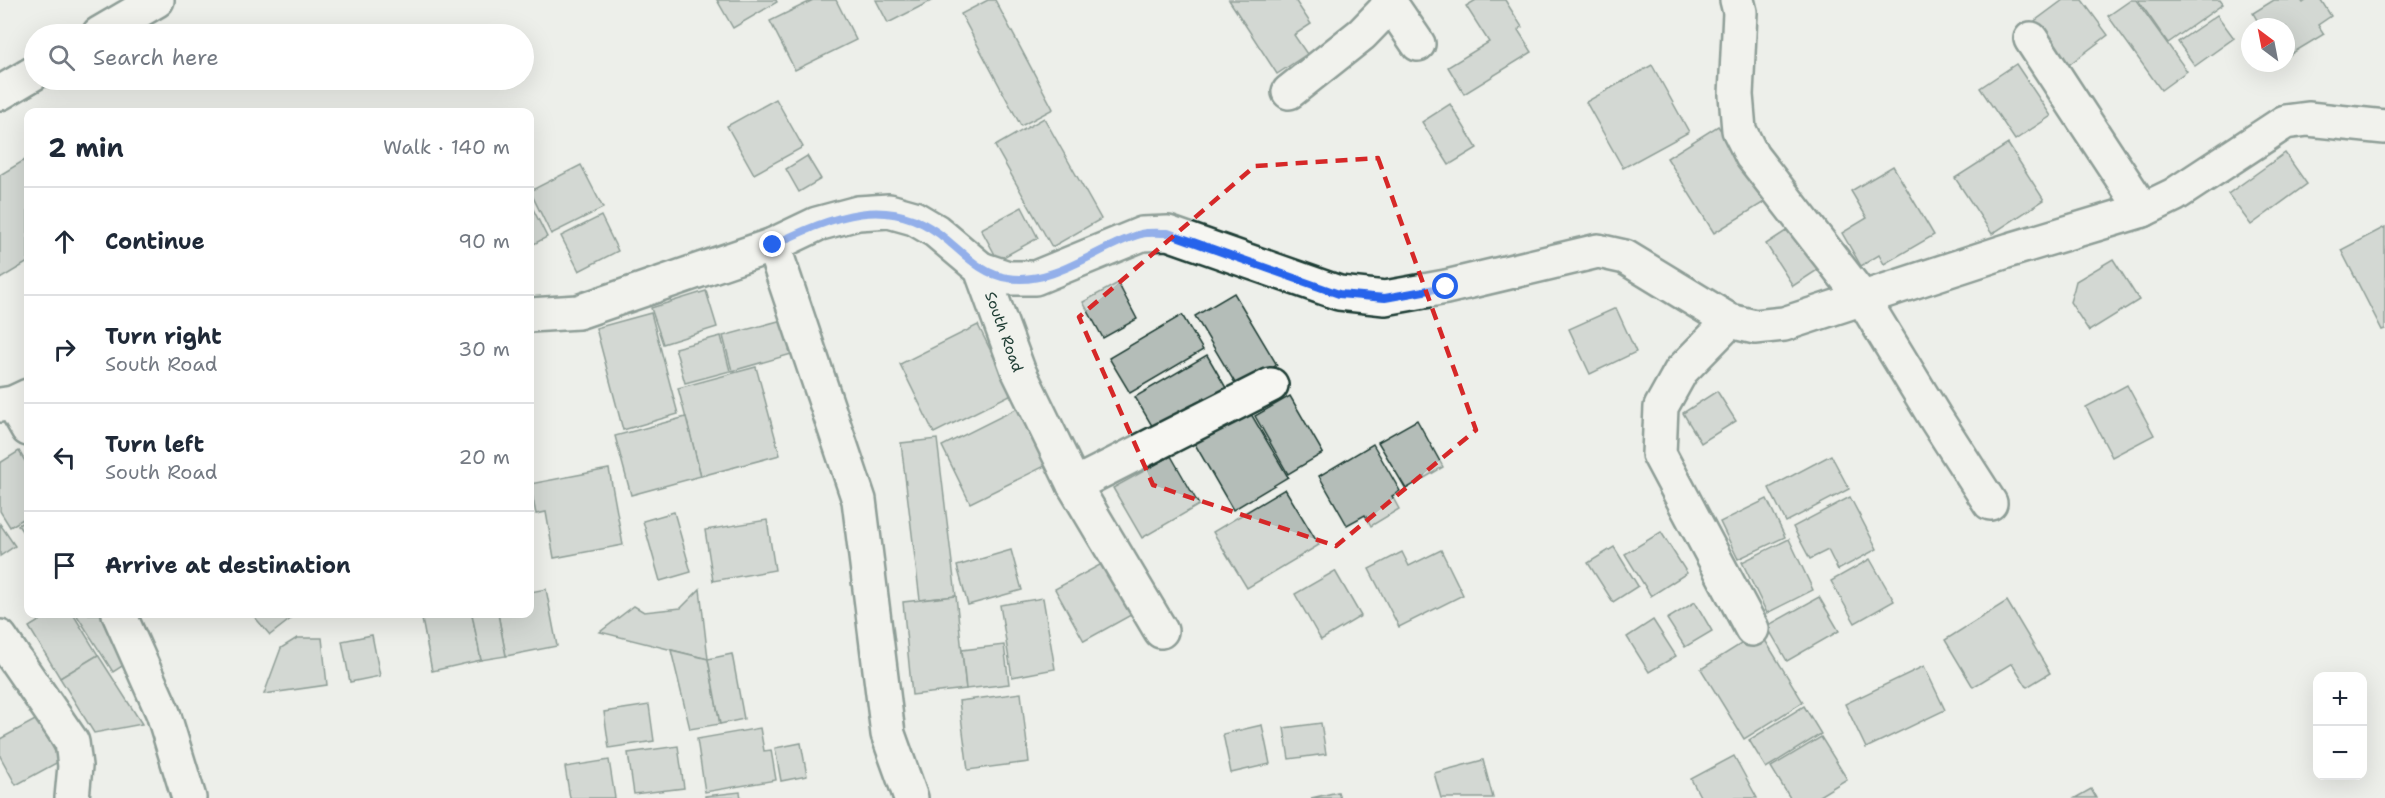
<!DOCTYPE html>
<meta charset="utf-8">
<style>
body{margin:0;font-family:"Shantell Sans",sans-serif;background:#f6f6f7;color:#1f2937}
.controls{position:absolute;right:18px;bottom:18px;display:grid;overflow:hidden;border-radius:12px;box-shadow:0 6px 24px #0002}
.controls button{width:54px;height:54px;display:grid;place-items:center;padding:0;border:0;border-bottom:2px solid #e0e1e3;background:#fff;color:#1f2937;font:30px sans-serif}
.compass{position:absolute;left:2241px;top:18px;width:54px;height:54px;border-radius:50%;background:#fff;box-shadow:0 6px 24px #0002;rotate:328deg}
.stop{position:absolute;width:18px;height:18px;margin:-14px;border:4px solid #2563eb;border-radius:50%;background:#fff}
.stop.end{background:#2563eb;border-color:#fff;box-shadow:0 2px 6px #0008}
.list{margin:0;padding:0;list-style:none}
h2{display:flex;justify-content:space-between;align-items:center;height:78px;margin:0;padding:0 24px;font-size:26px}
h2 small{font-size:20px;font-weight:400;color:#747a83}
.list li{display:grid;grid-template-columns:39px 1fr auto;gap:18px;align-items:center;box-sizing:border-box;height:108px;padding:0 24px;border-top:2px solid #e0e1e3}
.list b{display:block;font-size:22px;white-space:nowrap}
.list p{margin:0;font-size:20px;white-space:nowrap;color:#747a83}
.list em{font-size:20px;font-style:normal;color:#747a83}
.icon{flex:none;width:33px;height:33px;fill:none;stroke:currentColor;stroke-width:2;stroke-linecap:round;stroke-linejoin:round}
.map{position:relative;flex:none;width:2385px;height:798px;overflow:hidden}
.search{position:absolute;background:#fff;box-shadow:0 6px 24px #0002;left:24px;top:24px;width:510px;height:66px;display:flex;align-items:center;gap:15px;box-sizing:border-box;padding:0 21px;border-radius:33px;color:#747a83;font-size:22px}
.panel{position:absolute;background:#fff;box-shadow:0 6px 24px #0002;left:24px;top:108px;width:510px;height:510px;border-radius:12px}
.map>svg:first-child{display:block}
.building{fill:#b4bdb8;stroke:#1f3d34;stroke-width:1.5}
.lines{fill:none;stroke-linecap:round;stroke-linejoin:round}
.minor-casing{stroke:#1f3d34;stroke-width:38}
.minor{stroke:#f6f6f2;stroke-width:33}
.route{stroke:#2563eb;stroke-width:8}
.marked{fill:none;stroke:#d62828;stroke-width:4.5;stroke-dasharray:12 8;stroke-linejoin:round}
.labels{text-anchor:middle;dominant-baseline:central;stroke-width:6;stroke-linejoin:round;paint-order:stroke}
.street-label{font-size:15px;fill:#1f3d34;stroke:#f6f6f2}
</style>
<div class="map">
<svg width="2385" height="798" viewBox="0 0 2385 798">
<rect width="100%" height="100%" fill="#edefea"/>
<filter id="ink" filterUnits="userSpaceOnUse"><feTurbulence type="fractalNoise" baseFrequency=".0167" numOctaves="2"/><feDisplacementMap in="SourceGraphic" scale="12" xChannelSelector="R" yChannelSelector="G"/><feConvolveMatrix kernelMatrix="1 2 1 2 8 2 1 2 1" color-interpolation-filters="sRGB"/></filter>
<g filter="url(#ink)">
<!-- building -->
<g class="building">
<polygon points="717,0 776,0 777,2 733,28"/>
<polygon points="813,0 836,0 856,40 795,70 770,21"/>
<polygon points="876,0 933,0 888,23"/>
<polygon points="988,0 995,0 1053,109 1021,126 961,14"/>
<polygon points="1229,0 1295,0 1311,24 1294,35 1307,54 1277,74"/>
<polygon points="1476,0 1505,0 1522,27 1518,30 1532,52 1464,94 1448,67 1489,42 1466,6"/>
<polygon points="2063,0 2082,0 2108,35 2062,70 2028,26"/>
<polygon points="2131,0 2136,0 2187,71 2161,90 2108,16"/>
<polygon points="2138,0 2220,0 2223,4 2168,43"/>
<polygon points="2274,0 2301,0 2303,3 2307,0 2321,0 2331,16 2318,25 2324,34 2286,57 2286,27 2261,27 2253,13"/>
<polygon points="2217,15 2234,38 2195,66 2178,42"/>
<polygon points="2016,64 2051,116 2015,140 1980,88"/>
<polygon points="1652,65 1689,132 1623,168 1586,102"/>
<polygon points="776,99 803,147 754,174 727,126"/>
<polygon points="1450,104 1477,148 1449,165 1422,122"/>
<polygon points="1044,118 1101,219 1052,247 995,146"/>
<polygon points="1718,126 1766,201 1714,233 1667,158"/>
<polygon points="2008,144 2044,200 1992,234 1955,178"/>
<polygon points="2285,153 2307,184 2251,225 2228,194"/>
<polygon points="807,156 821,179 799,192 786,169"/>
<polygon points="28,158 28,262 0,279 0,175"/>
<polygon points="581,165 603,208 551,234 530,191"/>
<polygon points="1893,166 1934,235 1884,264 1879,255 1861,266 1842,233 1867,218 1851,191"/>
<polygon points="530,203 547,237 530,246"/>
<polygon points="1022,207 1038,238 998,260 981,229"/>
<polygon points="601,216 618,251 579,271 561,236"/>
<polygon points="1792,227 1819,269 1793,286 1766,244"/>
<polygon points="2385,227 2385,329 2382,330 2341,250"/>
<polygon points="2113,259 2139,300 2089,331 2070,302 2074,289 2076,281"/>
<polygon points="1118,283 1137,319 1103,338 1083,302"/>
<polygon points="706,291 717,327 663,344 651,308"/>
<polygon points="1234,293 1277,365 1238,388 1195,316"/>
<polygon points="1616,308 1636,352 1590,374 1569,329"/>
<polygon points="651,313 678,414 623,430 596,328"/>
<polygon points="1182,315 1203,350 1130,393 1109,358"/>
<polygon points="786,319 795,353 732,371 723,336"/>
<polygon points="978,325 1012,394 934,433 900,364"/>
<polygon points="721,336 730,371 685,383 675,348"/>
<polygon points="1207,355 1233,400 1161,441 1135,397"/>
<polygon points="756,367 780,455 701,476 678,388"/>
<polygon points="2127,385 2154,435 2112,457 2086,407"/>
<polygon points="1717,391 1736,421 1701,443 1683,413"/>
<polygon points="1290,396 1323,453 1288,474 1255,416"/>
<polygon points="1244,402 1288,477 1233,510 1189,434"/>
<polygon points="1018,408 1047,465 970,503 942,446"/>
<polygon points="686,417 701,476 631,495 615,436"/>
<polygon points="1417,420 1443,467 1406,489 1378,442"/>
<polygon points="937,439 956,596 920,600 901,443"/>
<polygon points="1373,444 1400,491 1392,496 1399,509 1371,526 1365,515 1347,525 1319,476"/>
<polygon points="19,451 28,466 28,516 10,527 0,511 0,463"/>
<polygon points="1831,455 1849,489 1786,522 1769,488"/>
<polygon points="1171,456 1199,505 1142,538 1113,488"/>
<polygon points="609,469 623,545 554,558 546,512 536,514 530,484"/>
<polygon points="1285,489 1319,545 1247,588 1213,532"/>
<polygon points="1850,497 1877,549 1838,570 1828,550 1810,559 1793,527"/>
<polygon points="1767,499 1785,537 1738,559 1720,522"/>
<polygon points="674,512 691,572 660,581 643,521"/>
<polygon points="28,519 28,540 18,525"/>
<polygon points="767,520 775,570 713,581 705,530"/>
<polygon points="0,524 15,546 0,556"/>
<polygon points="1661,532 1687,573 1651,596 1625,554"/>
<polygon points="1789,539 1813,590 1767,613 1742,562"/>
<polygon points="1614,547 1638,586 1613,602 1588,563"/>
<polygon points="1011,550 1022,590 968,605 957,566"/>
<polygon points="1441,550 1463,595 1399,627 1369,569 1402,552 1409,566"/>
<polygon points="1111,559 1140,610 1084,641 1055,589"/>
<polygon points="1870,559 1894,601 1855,623 1831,581"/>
<polygon points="1335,571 1361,616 1321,640 1295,594"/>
<polygon points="546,589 557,646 506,656 498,614 530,614 530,592"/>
<polygon points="700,589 708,659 600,632 634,606 644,612 681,608"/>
<polygon points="956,596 966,689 912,695 903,602"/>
<polygon points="1819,597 1839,631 1787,661 1767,626"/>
<polygon points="1043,598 1055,669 1012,677 1000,605"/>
<polygon points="2007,601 2050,673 2027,687 2012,663 1973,687 1945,640"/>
<polygon points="1695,602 1712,631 1685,647 1667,619"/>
<polygon points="50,614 73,614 98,655 60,678 29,627"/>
<polygon points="76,614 100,614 130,661 113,672"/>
<polygon points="252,614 297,614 270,635"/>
<polygon points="421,614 472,614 481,660 432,671"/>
<polygon points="472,614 498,614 506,656 481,660"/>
<polygon points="1653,620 1676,656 1649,672 1627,637"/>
<polygon points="1760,632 1803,702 1744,739 1701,669"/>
<polygon points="372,635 380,676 350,682 342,641"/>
<polygon points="297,638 322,638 327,685 264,694 281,648"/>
<polygon points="1004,645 1009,684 966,689 962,650"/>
<polygon points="671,650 708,659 720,724 690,729"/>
<polygon points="732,654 744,719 720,724 708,659"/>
<polygon points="98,655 142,724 94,733 60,678"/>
<polygon points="1924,666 1945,710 1866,748 1845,704"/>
<polygon points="1021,693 1029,762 968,770 959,701"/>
<polygon points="649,705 654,741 609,748 604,712"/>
<polygon points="1804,706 1821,734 1766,768 1749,740"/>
<polygon points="37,719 60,761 16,785 0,756 0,739"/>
<polygon points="1321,723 1326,754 1289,759 1284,728"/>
<polygon points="1262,725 1270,764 1231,773 1223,734"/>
<polygon points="760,728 764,751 771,750 776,780 705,792 697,739"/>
<polygon points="1821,737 1847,779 1816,798 1790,798 1771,767"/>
<polygon points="801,743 807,776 781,781 775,748"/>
<polygon points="678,746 684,788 634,794 628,753"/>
<polygon points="1734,756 1757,798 1701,798 1691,779"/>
<polygon points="609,760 615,798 570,798 565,767"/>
<polygon points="1483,760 1493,798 1441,798 1434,773"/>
<polygon points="2091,789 2096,798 2075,798"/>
<polygon points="740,792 741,798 705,798 705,796"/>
<polygon points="1338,792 1340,798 1311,798"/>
</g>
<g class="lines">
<!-- minor casing -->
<g class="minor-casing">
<g id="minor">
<polyline points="1388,0 1418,44"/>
<polyline points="1737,0 1740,12 1736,95 1739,130 1752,156 1863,299 1936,419 1990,503"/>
<polyline points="99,34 157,0"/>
<polyline points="2031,39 2143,210"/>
<polyline points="1289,92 1362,34 1391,4"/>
<polyline points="0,93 34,73"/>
<polyline points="773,245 859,500 888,734 911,798"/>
<polyline points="981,269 1008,278 1035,278 1142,234 1168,233 1339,293 1385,298 1446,287 1598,251 1625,257 1730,321 1755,327 1784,324 2010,250 2143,210 2174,195 2285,122 2308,119 2385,127"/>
<path id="s1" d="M530,315l48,-3 195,-67 44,-21 41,-11 31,-2 25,7 22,13 45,38 37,101 56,115 87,146"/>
<polyline points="1730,321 1681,371 1661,407 1659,454 1752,629"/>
<polyline points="13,403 28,429"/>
<polyline points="0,405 13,403 28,396"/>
<polyline points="1074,485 1271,385"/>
<polyline points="119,614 163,713 189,798"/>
<polyline points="0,637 72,742 75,766 72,798"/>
</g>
</g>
<!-- minor -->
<use href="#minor" class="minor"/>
</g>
</g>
<g class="lines" filter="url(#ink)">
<!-- route -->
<path class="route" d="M773,245c59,-28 117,-54 174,-5 18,15 36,35 61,38 47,8 90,-32 133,-44 8,-2 19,-1 27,-1l171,61 46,4 61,-11"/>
</g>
<!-- marked area -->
<path d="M0 0H2385V798H0ZM1378,158l98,272 -140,116 -183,-61 -74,-168 176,-151z" fill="#edefea" fill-opacity=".55" fill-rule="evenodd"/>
<path class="marked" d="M1378,158l98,272 -140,116 -183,-61 -74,-168 176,-151z"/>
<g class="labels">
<!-- street labels -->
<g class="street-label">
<text stroke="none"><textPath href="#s1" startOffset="554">South Road</textPath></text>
</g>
</g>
</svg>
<div class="controls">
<button>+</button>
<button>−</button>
</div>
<svg class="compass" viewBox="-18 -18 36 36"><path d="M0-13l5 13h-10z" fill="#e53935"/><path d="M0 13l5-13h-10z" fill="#747a83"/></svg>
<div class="stop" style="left:1446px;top:287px"></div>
<div class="stop end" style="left:773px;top:245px"></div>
<div class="search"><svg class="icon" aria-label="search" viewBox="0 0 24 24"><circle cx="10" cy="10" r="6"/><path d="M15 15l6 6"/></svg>Search here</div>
<section class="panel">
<h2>2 min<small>Walk · 140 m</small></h2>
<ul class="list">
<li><svg class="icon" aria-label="ahead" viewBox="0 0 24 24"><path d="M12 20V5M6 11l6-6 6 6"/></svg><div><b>Continue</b></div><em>90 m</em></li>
<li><svg class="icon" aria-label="right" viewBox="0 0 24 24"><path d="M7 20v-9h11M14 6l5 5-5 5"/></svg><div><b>Turn right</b><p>South Road</p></div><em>30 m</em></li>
<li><svg class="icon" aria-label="left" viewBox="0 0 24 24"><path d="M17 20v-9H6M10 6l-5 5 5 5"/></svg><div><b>Turn left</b><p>South Road</p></div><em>20 m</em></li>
<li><svg class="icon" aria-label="arrive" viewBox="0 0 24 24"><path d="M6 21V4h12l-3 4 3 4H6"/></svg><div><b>Arrive at destination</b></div></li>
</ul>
</section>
</div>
